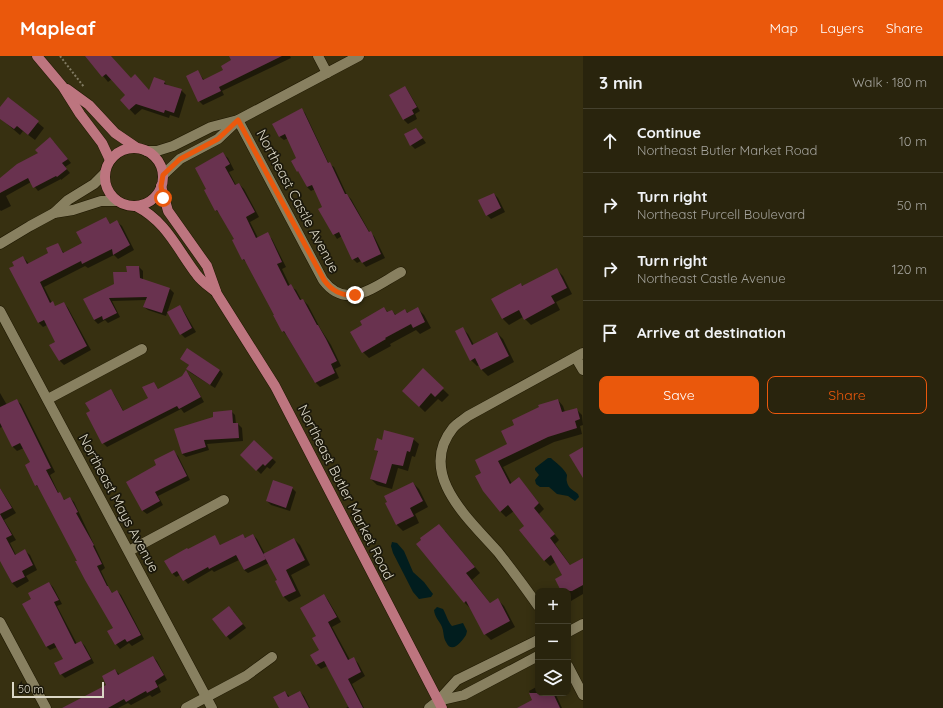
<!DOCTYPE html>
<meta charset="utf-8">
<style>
body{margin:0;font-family:Quicksand,sans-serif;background:#35301b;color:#f1f3f6}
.controls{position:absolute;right:12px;bottom:12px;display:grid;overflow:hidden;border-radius:8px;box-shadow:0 2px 10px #0003}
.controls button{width:36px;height:36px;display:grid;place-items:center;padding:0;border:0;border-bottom:1px solid #45412e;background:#29240d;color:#f1f3f6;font:20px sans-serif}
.scale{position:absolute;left:12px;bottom:10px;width:92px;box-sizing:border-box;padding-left:4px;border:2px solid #dbd7c6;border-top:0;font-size:11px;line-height:14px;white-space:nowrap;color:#dbd7c6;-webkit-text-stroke:3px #1b180b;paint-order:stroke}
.stop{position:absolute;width:12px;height:12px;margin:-9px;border:3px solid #ea580c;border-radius:50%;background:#fff}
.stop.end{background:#ea580c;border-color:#fff;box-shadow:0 1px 4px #0008}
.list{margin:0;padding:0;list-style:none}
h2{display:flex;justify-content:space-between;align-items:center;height:52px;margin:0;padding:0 16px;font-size:17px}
h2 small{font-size:13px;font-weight:400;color:#a5a49d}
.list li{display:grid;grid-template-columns:26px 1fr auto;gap:12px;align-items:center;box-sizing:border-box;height:64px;padding:0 16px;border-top:1px solid #45412e}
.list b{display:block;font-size:15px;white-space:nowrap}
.list p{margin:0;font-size:13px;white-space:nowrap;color:#a5a49d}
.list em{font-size:13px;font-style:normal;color:#a5a49d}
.actions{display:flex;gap:8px;padding:12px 16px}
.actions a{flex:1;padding:9px 0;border:1px solid #ea580c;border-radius:8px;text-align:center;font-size:14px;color:#ea580c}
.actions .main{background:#ea580c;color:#fff}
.icon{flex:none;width:22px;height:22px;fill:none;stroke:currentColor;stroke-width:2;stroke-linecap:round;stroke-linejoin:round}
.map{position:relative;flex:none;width:583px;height:652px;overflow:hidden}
header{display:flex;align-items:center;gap:24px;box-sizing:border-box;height:56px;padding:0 20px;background:#ea580c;color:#fff}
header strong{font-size:19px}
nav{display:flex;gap:22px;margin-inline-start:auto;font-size:14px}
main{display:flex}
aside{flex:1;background:#29240d}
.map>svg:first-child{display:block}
.water{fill:#011d1e}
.shadow{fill:#0007}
.building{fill:#69324f}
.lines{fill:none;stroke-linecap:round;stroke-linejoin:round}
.minor-casing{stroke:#1e1700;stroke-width:11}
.major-casing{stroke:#1e1700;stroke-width:11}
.path{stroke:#807a62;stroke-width:2;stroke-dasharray:2 2;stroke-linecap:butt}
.minor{stroke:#888060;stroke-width:10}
.major{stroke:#bd757f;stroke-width:10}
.route{stroke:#ea580c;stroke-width:5}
.labels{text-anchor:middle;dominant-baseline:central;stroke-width:3.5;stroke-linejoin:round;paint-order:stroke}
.street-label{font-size:14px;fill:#dbd7c6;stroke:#1b180b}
</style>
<header>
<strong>Mapleaf</strong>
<nav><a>Map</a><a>Layers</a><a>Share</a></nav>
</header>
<main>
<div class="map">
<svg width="583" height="652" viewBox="0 0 583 652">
<rect width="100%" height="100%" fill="#373011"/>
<!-- water -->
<g class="water">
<path d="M548,402h3c4,4 14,11 16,17 0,2 -1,5 0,7 1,6 6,8 11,12l1,3 -4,4 -7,-5 -11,-2 -8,-7h-9l-4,-3 -1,-4 4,-5 -4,-5v-2z"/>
<polygon points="392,486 397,487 404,495 413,516 424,526 433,538 431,541 419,543 413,536 393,497 391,490"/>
<path d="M437,551l6,2c3,5 5,13 9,17l11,-3 4,8 -1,4c-4,6 -14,20 -20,7 -3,-5 -2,-10 -4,-15 -3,-7 -7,-9 -8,-17z"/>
</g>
<!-- shadow -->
<g class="shadow">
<polygon points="87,0 107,0 131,23 150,35 164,26 168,30 181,34 186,39 179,62 170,59 169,62 142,53 135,59 121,44 126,39 112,23 108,26"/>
<polygon points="233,0 290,0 291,2 222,35 224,39 203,49 199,45 198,16 204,24 224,15 232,5"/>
<polygon points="405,31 408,35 420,55 415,58 417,63 408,68 404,64 390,39"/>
<polygon points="9,42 44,72 35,84 23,75 20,79 0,62 0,53"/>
<polygon points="302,54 305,57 329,108 334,111 347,139 351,143 370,177 374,180 385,202 366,211 361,205 357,207 353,203 342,180 337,183 325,164 324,151 315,133 311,135 307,131 302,119 298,115 298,103 288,82 284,84 280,81 273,69"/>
<polygon points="416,73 426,87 415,93 411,89"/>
<polygon points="54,86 71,107 65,111 70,117 61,124 61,123 38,135 31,126 6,140 11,150 1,155 0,154 0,124"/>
<polygon points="223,98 228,102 234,114 229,116 236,129 239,128 244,133 259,161 250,166 258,182 267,178 272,183 286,211 282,213 290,230 296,234 302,245 303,244 308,249 320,272 331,289 341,310 335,313 339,322 320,331 314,325 287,280 283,275 276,259 248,208 243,203 235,183 221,159 216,154 207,133"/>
<polygon points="494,138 498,142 505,156 491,163 487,159"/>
<polygon points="106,162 111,169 117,166 122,170 134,194 118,203 114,199 88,212 85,210 44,231 52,247 56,251 64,247 68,252 91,294 64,309 60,305 51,289 56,286 47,269 43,271 39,267 27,245 15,210 23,201 29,208 49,197 57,188 64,197 83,188"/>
<polygon points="128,211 139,211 143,215 143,224 170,233 174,237 166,260 148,254 144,251 146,244 112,245 120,261 108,267 105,264 98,268 94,264 84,244 115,229 128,217"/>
<polygon points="557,214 563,220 572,238 556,246 560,254 531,269 523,261 509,269 503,263 492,244 521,228 523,230"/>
<polygon points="179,251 183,254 196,276 185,282 181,278"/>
<polygon points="384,252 389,257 392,255 396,259 405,254 408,257 418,253 424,259 431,272 420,278 416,274 390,288 391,290 369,302 363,296 364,270"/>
<polygon points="462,272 468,278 474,289 497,277 503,283 514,306 488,320 482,314 480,309 477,310 471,304"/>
<polygon points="182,303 220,314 223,318 215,332 191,317 187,313 190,310"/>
<polygon points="423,314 449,339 442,346 438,343 425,356 403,335"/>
<polygon points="186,316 189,319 204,346 184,357 181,353 107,391 103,387 91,355 110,334 114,338 124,356 149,343 154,327 159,334 183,321"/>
<polygon points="0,337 7,349 16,344 21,348 55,416 50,419 59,438 65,444 70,442 74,446 105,512 101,515 109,532 113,538 117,535 121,539 144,583 132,590 129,587 120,593 116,588 114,573 41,434 36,429 31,406 24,392 17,395 13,391 3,370 0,372"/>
<polygon points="558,344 563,350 565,356 576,353 582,359 583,369 580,370 582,378 554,386 503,411 512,428 519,422 544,453 539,458 559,484 555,488 571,510 583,503 583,538 571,545 568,542 568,535 563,535 563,519 555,506 550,510 544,504 526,470 514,455 506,461 500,455 482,417 508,388 516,369"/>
<polygon points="232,356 235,359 236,368 238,368 242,372 243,385 207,388 209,394 186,401 182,398"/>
<polygon points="413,383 419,388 415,401 412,400 408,415 398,412 392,433 377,429 371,423 379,397 375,393 382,385"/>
<polygon points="254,385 276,406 270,413 267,411 261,418 241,399"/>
<polygon points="174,396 178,400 190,424 158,440 163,449 147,458 143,455 127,426 158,410"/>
<polygon points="413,427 419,433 428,451 415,458 419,467 403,475 397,469 386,448"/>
<polygon points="0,432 16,457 4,464 16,484 10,487 16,499 25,495 30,499 37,514 26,520 29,525 17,532 12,527 0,503"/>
<polygon points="292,432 296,436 290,455 271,449 267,445"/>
<polygon points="445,475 480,517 472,524 490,547 498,544 504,550 515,571 491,584 485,578 470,552 464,546 423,484"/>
<polygon points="242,479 246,482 253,479 257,483 265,498 294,483 300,489 310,509 291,519 301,540 289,546 284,541 276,525 278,524 269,507 248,517 244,514 239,504 214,516 212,514 188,528 180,519 176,521 172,517 188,494 215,481 221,490"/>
<polygon points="49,527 53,531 62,548 57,550 77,588 81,586 85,590 94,607 65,622 61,618 64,603 57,591 50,594 46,590 33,544"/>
<polygon points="324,539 328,544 341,566 332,571 350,604 353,602 358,607 365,620 352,628 364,652 346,652 349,650 327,610 321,613 317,609 312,599 320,595 317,580"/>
<polygon points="233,555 246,572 230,584 227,580"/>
<polygon points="153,601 157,605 167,624 158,629 161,636 152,641 150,639 131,649 128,647 118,652 79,652 108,629 115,614 120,619"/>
<polygon points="538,630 538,637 555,637 562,652 530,652 534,645 529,635"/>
<polygon points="285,636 290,641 300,636 304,640 310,652 280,652"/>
</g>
<!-- building -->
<g class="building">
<polygon points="85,0 111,0 131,22 135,18 149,34 154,21 165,25 164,28 182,33 174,57 165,54 164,57 136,48 129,54 120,44 125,39 106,18 102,21"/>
<polygon points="229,0 282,0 219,31 221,35 198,46 186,20 198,14 203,24 223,14 221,10 231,4"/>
<polygon points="405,30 417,51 412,54 414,58 403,64 389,39"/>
<polygon points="8,41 39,65 28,79 17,70 14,73 0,63 0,51"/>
<polygon points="302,52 328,107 330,106 345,138 347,138 369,176 371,175 381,198 362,207 358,201 352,204 339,176 333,179 318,153 322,151 312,129 307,131 298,115 297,116 291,105 296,102 285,78 279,81 272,68"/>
<polygon points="416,72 423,82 410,90 404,78"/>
<polygon points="50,81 68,103 62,107 67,113 57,121 56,120 33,132 28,122 0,137 0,122 17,108 38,97 35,94"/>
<polygon points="223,96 230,108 225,111 235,129 239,127 255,156 246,161 256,182 268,176 282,206 277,208 288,230 291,228 300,244 303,243 317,269 318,269 326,283 337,305 331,308 335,317 315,327 284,275 282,276 273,259 274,259 244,203 242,204 232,184 234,183 217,154 215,155 204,134 206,133 195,112"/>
<polygon points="494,137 501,152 486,160 478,144"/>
<polygon points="106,161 110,168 117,164 130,189 113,199 112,193 82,208 81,205 40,226 50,247 53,245 55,250 64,246 87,290 59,305 49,289 55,286 44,264 38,267 9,212 14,210 12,206 23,200 27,208 48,197 46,192 58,187 63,197 82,187 76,176"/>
<polygon points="126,210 139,210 140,222 170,232 162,257 143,251 147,241 109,242 117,257 103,264 102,260 94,264 83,243 114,228 113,216 127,216"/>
<polygon points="557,212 567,232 551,240 555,247 524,264 519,254 502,263 491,243 521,227 522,230"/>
<polygon points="180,249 192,272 180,279 167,256"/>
<polygon points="384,251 387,256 392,254 395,259 405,253 407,257 418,251 425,266 413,272 411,268 385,282 386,283 362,297 350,276 362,269 360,265"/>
<polygon points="463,271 472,289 497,276 509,300 481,314 475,302 470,305 455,275"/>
<polygon points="187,292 220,314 210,329 186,313 189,309 180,303"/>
<polygon points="423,312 444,332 435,341 431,337 419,351 402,335"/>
<polygon points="186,314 201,341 179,353 177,350 102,388 86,357 90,355 85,347 111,333 123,355 148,342 142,331 154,326 158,333 182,320"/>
<polygon points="17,343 51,412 46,414 58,437 60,436 64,444 70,441 78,456 76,457 94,489 93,490 102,508 97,510 107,530 108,530 112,537 117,534 141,579 127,586 125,583 115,589 107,575 113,572 85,524 75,505 77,505 37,429 35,430 25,409 30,406 20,387 12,391 0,367 0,351"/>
<polygon points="558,343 562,356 577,352 580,363 575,365 577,372 548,381 498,405 510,428 519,421 539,447 534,452 555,478 550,482 570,509 583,502 583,529 572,535 561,535 555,523 562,519 551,499 544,505 519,474 524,470 508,449 500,456 483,435 475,420 481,417 475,404 507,388 501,375 514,369 512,364 539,351 538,349"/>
<polygon points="232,354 233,367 238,367 239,382 204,384 206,391 182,398 174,373 213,361 213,356"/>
<polygon points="384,374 414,382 410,396 407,395 403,410 392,408 386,428 370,423 378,395 374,394 377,382 382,384"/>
<polygon points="254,384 273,402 265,410 263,408 256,415 240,399"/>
<polygon points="583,391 583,422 569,399"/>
<polygon points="174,394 187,420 155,436 160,445 142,455 126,426 156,409 154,404"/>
<polygon points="273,424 293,431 286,452 266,445"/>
<polygon points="413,426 423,445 410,452 414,460 396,469 385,447 387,446 384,440"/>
<polygon points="0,432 12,452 0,458 12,479 6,482 15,499 25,493 33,509 22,515 25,521 12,527 0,505"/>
<polygon points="439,468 475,511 466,517 490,547 498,542 510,565 484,579 466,545 464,547 416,488 421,484 420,482"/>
<polygon points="243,478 245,482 253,478 266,503 244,514 236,499 209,513 208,511 183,525 177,515 172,518 164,505 187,492 188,493 215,479 220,489"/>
<polygon points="294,482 305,504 286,514 296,535 283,541 275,525 277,524 263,498"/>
<polygon points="49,526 59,544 54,546 75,588 81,585 91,603 60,619 54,607 63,603 54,587 46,591 22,548 31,543 28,537"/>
<polygon points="324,538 337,561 328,566 348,604 354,601 361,616 348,623 363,652 349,652 324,605 316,609 310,599 319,594 312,582 316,580 300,552"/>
<polygon points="229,550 243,568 226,581 212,563"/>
<polygon points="153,600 164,619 155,625 158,631 147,637 146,635 126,646 124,643 108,652 62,652 106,629 102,620 115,613 118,619"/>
<polygon points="285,635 288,641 300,635 309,652 279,652 273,641"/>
<polygon points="529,637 553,637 560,652 517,652 532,644"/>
</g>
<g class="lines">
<!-- minor casing -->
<g class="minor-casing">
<g id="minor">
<polyline points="318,0 327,17"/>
<path d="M238,64l85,160c24,32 52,6 78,-8"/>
<polyline points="146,95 157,95 173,90 211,71 238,64 359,0"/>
<polyline points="163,119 180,103 218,83 237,65"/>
<polyline points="54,157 73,154 101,145 117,145"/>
<polyline points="0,188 30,170 54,157 68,144 94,128 105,117"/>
<polyline points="0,255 212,652"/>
<polyline points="576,302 583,314"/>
<polyline points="48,343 142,293"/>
<polyline points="129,495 224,444"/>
<path d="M538,550c-13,-19 -26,-36 -40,-54 -28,-32 -82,-78 -45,-124 4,-5 10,-8 15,-12l115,-63"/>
<polyline points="0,566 46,652"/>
<polyline points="568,576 583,568"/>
<polyline points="568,610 583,639"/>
<polyline points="438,645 464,639 538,600"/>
<polyline points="186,652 246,620 272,601"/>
<polyline points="429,652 438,645 457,624 538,584"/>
</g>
</g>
<!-- major casing -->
<g class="major-casing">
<g id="major">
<polyline points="37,0 63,31 80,58 102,87 110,104"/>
<polyline points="67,33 89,49 115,77 137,92"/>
<circle cx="134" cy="121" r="29"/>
<polyline points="161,130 168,155 207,210 217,238 275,330 442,652"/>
<path d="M136,150c31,16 41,43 61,69 5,7 13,12 19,17"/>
</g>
</g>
<!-- path -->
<polyline class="path" points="60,0 84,31"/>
<!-- minor -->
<use href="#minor" class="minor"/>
<!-- major -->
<use href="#major" class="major"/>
</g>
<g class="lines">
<!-- route -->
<path class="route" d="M163,142l-2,-12 2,-11 17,-16 38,-20 20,-19 86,160c8,11 17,16 31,15"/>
</g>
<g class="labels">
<!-- street labels -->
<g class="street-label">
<text transform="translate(298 145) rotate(62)">Northeast Castle Avenue</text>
<text transform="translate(346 436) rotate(63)">Northeast Butler Market Road</text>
<text transform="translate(119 447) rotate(62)">Northeast Mays Avenue</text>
</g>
</g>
</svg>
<div class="controls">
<button>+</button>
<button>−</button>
<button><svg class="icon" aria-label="layers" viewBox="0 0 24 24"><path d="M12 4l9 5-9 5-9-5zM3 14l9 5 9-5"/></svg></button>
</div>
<div class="scale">50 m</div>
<div class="stop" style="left:163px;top:142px"></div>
<div class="stop end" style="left:355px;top:239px"></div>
</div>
<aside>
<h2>3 min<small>Walk · 180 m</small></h2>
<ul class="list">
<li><svg class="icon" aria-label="ahead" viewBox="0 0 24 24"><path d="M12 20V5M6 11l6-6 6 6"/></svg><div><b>Continue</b><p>Northeast Butler Market Road</p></div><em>10 m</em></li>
<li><svg class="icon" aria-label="right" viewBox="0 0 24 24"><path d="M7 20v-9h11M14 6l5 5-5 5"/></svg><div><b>Turn right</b><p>Northeast Purcell Boulevard</p></div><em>50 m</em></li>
<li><svg class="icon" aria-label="right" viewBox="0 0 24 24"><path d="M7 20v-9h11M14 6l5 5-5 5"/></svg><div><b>Turn right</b><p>Northeast Castle Avenue</p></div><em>120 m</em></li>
<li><svg class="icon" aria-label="arrive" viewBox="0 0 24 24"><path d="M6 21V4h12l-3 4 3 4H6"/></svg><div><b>Arrive at destination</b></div></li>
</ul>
<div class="actions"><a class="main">Save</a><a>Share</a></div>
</aside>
</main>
